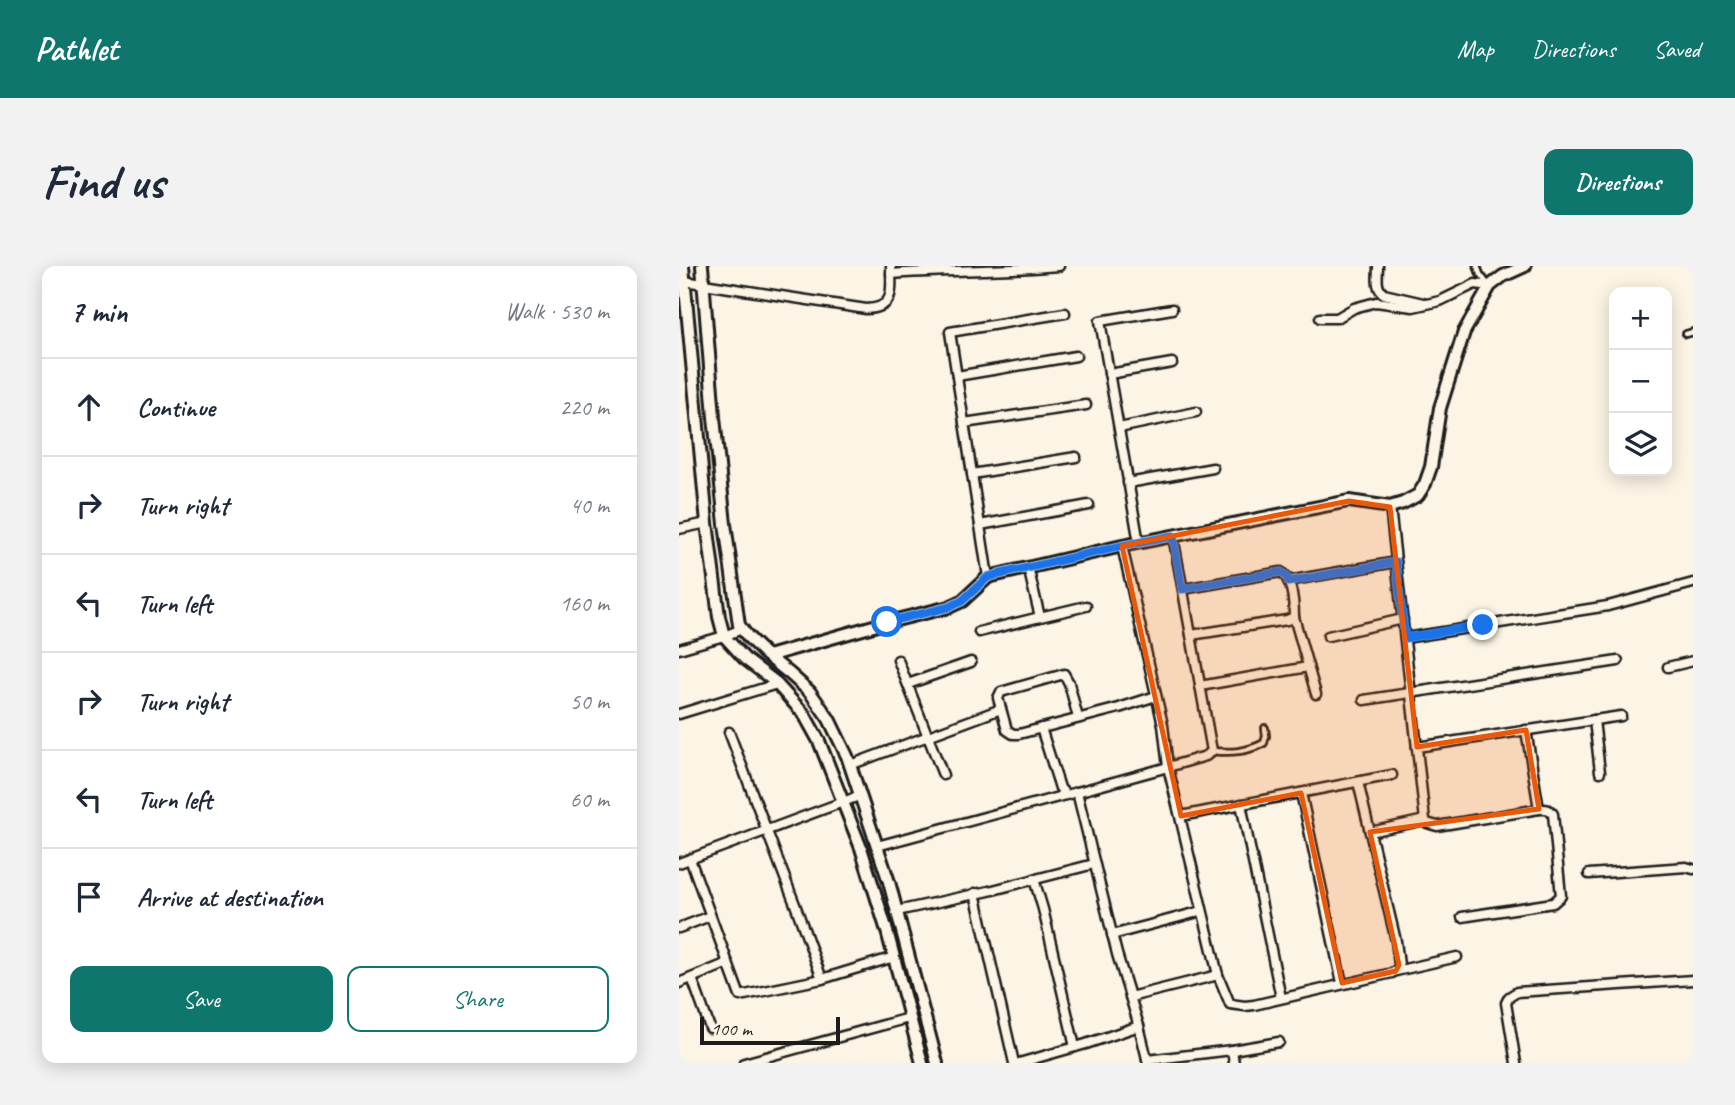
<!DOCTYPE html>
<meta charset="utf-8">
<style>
body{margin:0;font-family:Caveat,sans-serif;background:#f2f2f3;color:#1f2937}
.controls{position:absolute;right:21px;top:21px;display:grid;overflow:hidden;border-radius:14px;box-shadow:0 4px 18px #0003}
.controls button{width:63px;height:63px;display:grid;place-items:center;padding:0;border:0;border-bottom:2px solid #e0e1e3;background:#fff;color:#1f2937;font:35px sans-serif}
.scale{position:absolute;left:21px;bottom:18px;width:140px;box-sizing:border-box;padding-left:7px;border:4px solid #1c1c1c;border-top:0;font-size:19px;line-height:24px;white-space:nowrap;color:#1c1c1c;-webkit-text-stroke:5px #fcf5e5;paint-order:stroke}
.stop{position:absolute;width:21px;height:21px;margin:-16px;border:5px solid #1a73e8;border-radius:50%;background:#fff}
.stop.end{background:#1a73e8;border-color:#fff;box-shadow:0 2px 7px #0008}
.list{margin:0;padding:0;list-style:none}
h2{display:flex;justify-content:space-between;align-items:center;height:91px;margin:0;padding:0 28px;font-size:30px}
h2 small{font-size:23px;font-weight:400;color:#747a83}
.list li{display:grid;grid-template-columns:46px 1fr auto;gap:21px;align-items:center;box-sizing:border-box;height:98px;padding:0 28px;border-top:2px solid #e0e1e3}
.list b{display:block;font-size:26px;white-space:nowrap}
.list em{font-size:23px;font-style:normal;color:#747a83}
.actions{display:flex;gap:14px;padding:21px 28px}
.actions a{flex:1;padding:16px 0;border:2px solid #0f766e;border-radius:14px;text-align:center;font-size:24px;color:#0f766e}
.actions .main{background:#0f766e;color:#fff}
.icon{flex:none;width:38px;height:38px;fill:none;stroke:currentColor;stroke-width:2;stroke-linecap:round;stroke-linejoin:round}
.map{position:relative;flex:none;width:1014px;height:797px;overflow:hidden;border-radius:14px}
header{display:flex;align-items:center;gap:42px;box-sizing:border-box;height:98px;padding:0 35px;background:#0f766e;color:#fff}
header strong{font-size:33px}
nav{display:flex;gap:38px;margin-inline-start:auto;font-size:24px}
.intro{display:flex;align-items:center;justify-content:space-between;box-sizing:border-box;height:168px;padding:0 42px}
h1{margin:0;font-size:49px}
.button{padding:18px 32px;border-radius:14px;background:#0f766e;color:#fff;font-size:24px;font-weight:700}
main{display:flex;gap:42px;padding:0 42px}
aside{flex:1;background:#fff;border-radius:14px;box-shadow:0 4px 18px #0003}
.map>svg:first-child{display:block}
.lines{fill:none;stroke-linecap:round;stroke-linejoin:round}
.service-casing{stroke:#1c1c1c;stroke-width:10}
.minor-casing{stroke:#1c1c1c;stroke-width:13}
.tertiary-casing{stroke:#1c1c1c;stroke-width:16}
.service{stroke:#fcf5e5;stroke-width:4.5}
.minor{stroke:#fcf5e5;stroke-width:8}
.tertiary{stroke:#fcf5e5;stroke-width:10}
.route{stroke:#1a73e8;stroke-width:9}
.marked{fill:#e8590c;fill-opacity:0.2;stroke:#e8590c;stroke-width:5;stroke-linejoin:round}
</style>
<header>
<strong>Pathlet</strong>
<nav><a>Map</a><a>Directions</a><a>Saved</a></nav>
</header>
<div class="intro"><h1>Find us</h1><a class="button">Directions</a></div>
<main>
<aside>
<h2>7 min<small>Walk · 530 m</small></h2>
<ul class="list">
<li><svg class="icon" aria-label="ahead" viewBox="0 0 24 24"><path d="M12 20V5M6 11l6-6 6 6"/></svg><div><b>Continue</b></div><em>220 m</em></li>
<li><svg class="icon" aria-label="right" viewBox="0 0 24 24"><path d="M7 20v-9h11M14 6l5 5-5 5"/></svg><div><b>Turn right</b></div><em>40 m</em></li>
<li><svg class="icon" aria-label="left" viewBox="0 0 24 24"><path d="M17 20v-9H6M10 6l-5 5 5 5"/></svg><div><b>Turn left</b></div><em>160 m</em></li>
<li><svg class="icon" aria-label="right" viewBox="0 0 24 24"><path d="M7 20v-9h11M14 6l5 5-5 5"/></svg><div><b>Turn right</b></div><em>50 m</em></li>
<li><svg class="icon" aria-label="left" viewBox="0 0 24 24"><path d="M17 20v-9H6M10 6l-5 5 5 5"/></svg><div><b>Turn left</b></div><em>60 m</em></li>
<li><svg class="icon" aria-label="arrive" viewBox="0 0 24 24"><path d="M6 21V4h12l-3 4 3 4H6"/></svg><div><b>Arrive at destination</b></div></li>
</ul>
<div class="actions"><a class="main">Save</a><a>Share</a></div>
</aside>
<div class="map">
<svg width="1014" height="797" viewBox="0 0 1014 797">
<rect width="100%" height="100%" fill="#fcf5e5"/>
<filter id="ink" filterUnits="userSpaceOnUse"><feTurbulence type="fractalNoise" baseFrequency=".0143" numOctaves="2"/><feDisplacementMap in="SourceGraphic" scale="14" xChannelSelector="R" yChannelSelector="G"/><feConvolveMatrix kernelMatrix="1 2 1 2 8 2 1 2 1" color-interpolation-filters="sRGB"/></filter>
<g filter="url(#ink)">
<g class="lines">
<!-- service casing -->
<g class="service-casing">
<g id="service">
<polyline points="798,0 801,8 810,20"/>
<polyline points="1007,68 1014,66"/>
<path d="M533,485c19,2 35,1 52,-8l2,-7 -1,-8"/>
</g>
</g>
<!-- minor casing -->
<g class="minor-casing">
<g id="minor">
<path d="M699,0c0,10 -3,22 6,28l39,9"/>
<path d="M212,8c56,-4 112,-3 168,-8"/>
<path d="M5,15l182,28c30,-1 25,-19 25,-43"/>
<polyline points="641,52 658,52 675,42 697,36 734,41 761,35 796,18 811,20"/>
<polyline points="430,108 493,97"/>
<polyline points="278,110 397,90"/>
<polyline points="285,157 407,139"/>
<polyline points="440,162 517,146"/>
<polyline points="293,208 397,191"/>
<polyline points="449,217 534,202"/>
<polyline points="711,241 746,554"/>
<polyline points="301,259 410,239"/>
<polyline points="0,263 28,257"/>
<polyline points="494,270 533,485 527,490 489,501 539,709 551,738 566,740 575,739 713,707 719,703 720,699 717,675 679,516"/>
<polyline points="460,277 421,55 493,43"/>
<polyline points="309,311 271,66 386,47"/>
<polyline points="609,315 717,296"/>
<path d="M504,323l98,-17c12,9 13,31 13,45l-7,3 -96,15"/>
<polyline points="361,351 407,340"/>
<polyline points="615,351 637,428"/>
<polyline points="300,366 361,351 349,301"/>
<polyline points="649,370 724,353"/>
<polyline points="726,372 929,340 1014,317"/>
<polyline points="0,383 45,370 63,363"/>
<polyline points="219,394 264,509"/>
<polyline points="989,401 1014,395"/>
<polyline points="229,418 292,396"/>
<polyline points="521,420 629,401"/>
<polyline points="685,434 939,395"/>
<polyline points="0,448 98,418"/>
<polyline points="399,452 390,417 385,408 322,426 319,432 328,464 334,468 340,468 440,442 477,430"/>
<polyline points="915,454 921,506"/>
<polyline points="362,462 381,522 387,529"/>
<polyline points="847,464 860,543"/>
<polyline points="50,466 117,641 143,713"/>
<polyline points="738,481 942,450"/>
<polyline points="171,499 322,443"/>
<polyline points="398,526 489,501 484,459 443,280"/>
<polyline points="622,527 663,717"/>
<polyline points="562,538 602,732"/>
<polyline points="502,550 713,509"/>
<path d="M691,566l55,-12 2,3 10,3 102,-17c6,0 10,-1 14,5l8,82 -8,7 -91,14"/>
<polyline points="198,580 398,526 438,688 460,760 469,797"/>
<polyline points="11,593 61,730 143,713 215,691"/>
<polyline points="0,597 180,530"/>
<polyline points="910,608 1007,601 1014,603"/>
<polyline points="355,613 364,643 396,781"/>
<polyline points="296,627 335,797"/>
<polyline points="218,645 310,625 415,598"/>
<polyline points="0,662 31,650"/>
<polyline points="433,669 523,645"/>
<polyline points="717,705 778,691"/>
<polyline points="13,712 31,762"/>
<polyline points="0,717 49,697"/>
<polyline points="451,731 539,709"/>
<polyline points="553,784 555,797"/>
<polyline points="468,794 553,784 600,776"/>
<polyline points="65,797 230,752"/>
<polyline points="340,797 407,778 460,760"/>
<polyline points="837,797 827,737 830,731 838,726 1014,714"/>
</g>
</g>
<!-- tertiary casing -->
<g class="tertiary-casing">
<g id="tertiary">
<polyline points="4,0 28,257 40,351 45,370 66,393 95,415 125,448 140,475 182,582 208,665 243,797"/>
<polyline points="23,0 35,151 46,258 60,359 69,371 85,387 111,408 131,426 150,453 168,490 210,616 258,797"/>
<polyline points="89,390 205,357 270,341 283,335 309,311 443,280 670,235 711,241 724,237 739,229 746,218 752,201 761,142 785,66 811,20 824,10 846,0"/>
</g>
</g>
<!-- service -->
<use href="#service" class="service"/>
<!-- minor -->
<use href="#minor" class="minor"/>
<!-- tertiary -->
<use href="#tertiary" class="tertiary"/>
</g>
</g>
<g class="lines" filter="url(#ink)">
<!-- route -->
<polyline class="route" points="208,356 270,341 283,335 309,311 443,280 494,270 503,323 602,306 608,311 609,316 717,296 726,372 804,359"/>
</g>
<!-- marked area -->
<path class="marked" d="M670,235l41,6 27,240 109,-17 13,79 -169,23 29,133 -3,6 -54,12 -41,-190 -120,23 -59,-270z"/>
</svg>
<div class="controls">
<button>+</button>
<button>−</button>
<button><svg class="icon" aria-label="layers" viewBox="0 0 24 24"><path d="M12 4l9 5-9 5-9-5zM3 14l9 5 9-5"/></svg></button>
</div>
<div class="scale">100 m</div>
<div class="stop" style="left:208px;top:356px"></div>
<div class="stop end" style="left:804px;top:359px"></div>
</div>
</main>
